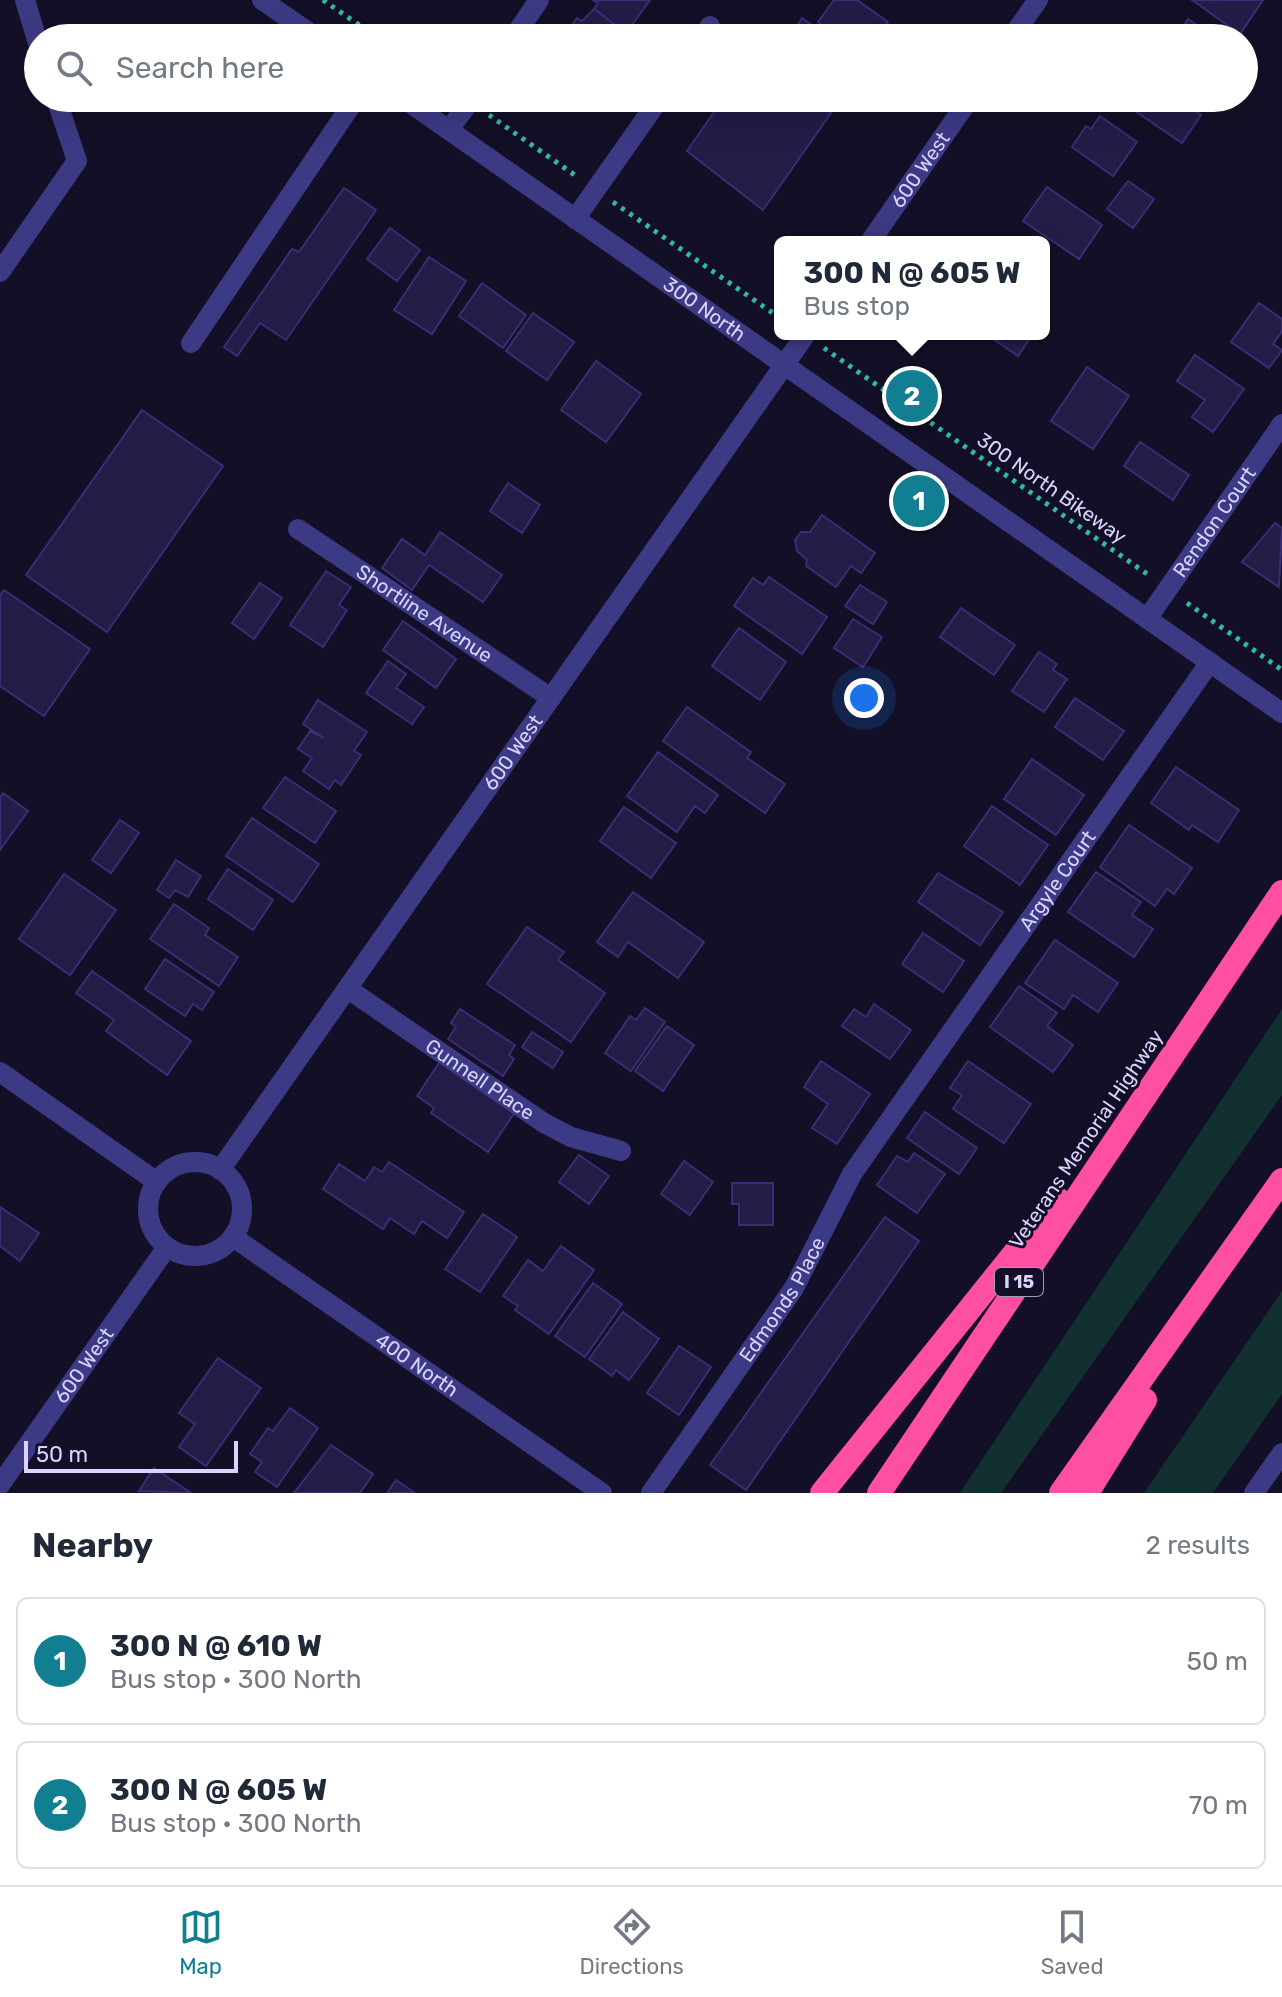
<!DOCTYPE html>
<meta charset="utf-8">
<style>
body{margin:0;font-family:Rubik,sans-serif;background:#f2f2f3;color:#1f2937}
.scale{position:absolute;left:24px;bottom:20px;width:214px;box-sizing:border-box;padding-left:8px;border:4px solid #d9d4ff;border-top:0;font-size:22px;line-height:28px;white-space:nowrap;color:#d9d4ff;-webkit-text-stroke:6px #130f26;paint-order:stroke}
.you{position:absolute;left:864px;top:698px;width:28px;height:28px;margin:-20px;border:6px solid #fff;border-radius:50%;background:#1a73e8;box-shadow:0 0 0 12px #1a73e833}
.badge{display:grid;place-items:center;width:52px;height:52px;border-radius:50%;background:#117e91;color:#fff;font-size:26px;font-weight:700}
.pin{position:absolute;translate:-50% -50%;border:4px solid #fff;box-shadow:0 2px 8px #0006}
.popup{position:absolute;left:774px;top:236px;width:276px;height:104px;box-sizing:border-box;display:grid;place-content:center;border-radius:12px;background:#fff;filter:drop-shadow(0 2px 6px #0005);font-size:26px;white-space:nowrap;color:#747a83}
.popup b{font-size:30px;color:#1f2937}
.popup::after{content:'';position:absolute;left:50%;top:100%;margin-left:-16px;border:16px solid transparent;border-top-color:#fff}
.list{margin:0;padding:0;list-style:none}
h2{display:flex;justify-content:space-between;align-items:center;height:104px;margin:0;padding:0 32px;font-size:34px}
h2 small{font-size:26px;font-weight:400;color:#747a83}
.list li{display:grid;grid-template-columns:52px 1fr auto;gap:24px;align-items:center;box-sizing:border-box;height:128px;margin:0 16px 16px;padding:0 16px;border:2px solid #e0e1e3;border-radius:12px}
.list b{display:block;font-size:30px;white-space:nowrap}
.list p{margin:0;font-size:26px;white-space:nowrap;color:#747a83}
.list em{font-size:26px;font-style:normal;color:#747a83}
.icon{flex:none;width:44px;height:44px;fill:none;stroke:currentColor;stroke-width:2;stroke-linecap:round;stroke-linejoin:round}
.map{position:relative;flex:none;width:1282px;height:1493px;overflow:hidden}
.search{position:absolute;background:#fff;box-shadow:0 8px 32px #0002;left:24px;right:24px;top:24px;height:88px;display:flex;align-items:center;gap:20px;box-sizing:border-box;padding:0 28px;border-radius:44px;color:#747a83;font-size:30px}
.sheet{height:392px;background:#fff}
nav{display:flex;justify-content:space-around;align-items:center;box-sizing:border-box;height:112px;border-top:2px solid #e0e1e3;background:#fff;font-size:22px;color:#747a83}
nav a{display:grid;justify-items:center;gap:4px}
nav .on{color:#117e91}
.map>svg:first-child{display:block}
.green{fill:#12302f}
.building{fill:#241b47;stroke:#3b2d73;stroke-width:2}
.lines{fill:none;stroke-linecap:round;stroke-linejoin:round}
.path{stroke:#2fb8b0;stroke-width:5;stroke-dasharray:4 6;stroke-linecap:butt}
.minor{stroke:#3d3a85;stroke-width:20}
.highway{stroke:#ff4fa3;stroke-width:24}
.labels{text-anchor:middle;dominant-baseline:central;stroke-width:6;stroke-linejoin:round;paint-order:stroke}
.shield{fill:#130f26;stroke:#9e99be;stroke-width:2}
.shield-label{font-size:18px;font-weight:bold;fill:#d9d4ff}
.street-label{font-size:20px;fill:#d9d4ff;stroke:#130f26}
</style>
<div class="map">
<svg width="1282" height="1493" viewBox="0 0 1282 1493">
<rect width="100%" height="100%" fill="#130f26"/>
<!-- green -->
<g class="green">
<polygon points="1282,1009 1282,1095 1001,1493 960,1493"/>
<polygon points="1282,1291 1282,1394 1213,1493 1144,1493"/>
</g>
<!-- building -->
<g class="building">
<polygon points="593,0 650,0 626,33 594,9 598,3"/>
<polygon points="834,0 857,0 888,22 876,38 840,38 818,22"/>
<polygon points="1192,0 1263,0 1240,34"/>
<polygon points="594,9 626,33 623,38 557,38 564,28 568,31 577,18 582,21"/>
<polygon points="802,18 830,38 789,38"/>
<polygon points="1188,19 1216,38 1176,38"/>
<polygon points="724,98 809,98 831,113 763,210 687,151"/>
<polygon points="1116,98 1177,98 1201,115 1182,143"/>
<polygon points="1100,116 1137,142 1113,176 1072,147 1086,126 1091,129"/>
<polygon points="1128,181 1154,199 1133,228 1107,209"/>
<polygon points="1047,187 1102,225 1079,259 1023,221"/>
<polygon points="344,188 376,210 286,340 260,323 237,356 224,347 292,249 299,252"/>
<polygon points="390,228 420,250 397,281 367,259"/>
<polygon points="429,257 466,281 432,334 394,310"/>
<polygon points="482,283 526,315 503,348 459,316"/>
<polygon points="1259,303 1282,319 1282,331 1273,344 1282,350 1269,368 1231,342"/>
<polygon points="533,313 574,342 547,380 506,351"/>
<polygon points="986,334 1033,334 1018,356"/>
<polygon points="1195,355 1244,389 1213,432 1192,417 1205,400 1177,381"/>
<polygon points="596,361 641,394 606,442 561,410"/>
<polygon points="1087,367 1129,396 1093,449 1051,421"/>
<polygon points="142,410 223,466 107,632 26,575"/>
<polygon points="1140,442 1189,475 1173,500 1124,466"/>
<polygon points="508,483 540,505 522,533 490,511"/>
<polygon points="822,515 875,553 861,573 851,566 836,587 806,566 807,560 797,551 795,540 801,532 810,532"/>
<polygon points="1275,523 1282,528 1279,587 1242,562"/>
<polygon points="440,532 502,575 483,602 429,565 412,590 382,568 402,539 425,555"/>
<polygon points="326,571 351,587 339,605 347,610 323,647 290,625"/>
<polygon points="769,577 827,617 802,654 734,606 753,578 763,585"/>
<polygon points="260,583 282,598 254,639 232,623"/>
<polygon points="860,585 887,602 873,624 845,606"/>
<polygon points="4,590 90,649 44,716 0,686 0,595"/>
<polygon points="961,608 1015,645 994,675 940,637"/>
<polygon points="853,619 882,637 863,667 834,648"/>
<polygon points="403,621 456,659 436,688 383,650"/>
<polygon points="739,628 786,662 760,700 712,666"/>
<polygon points="1039,652 1057,664 1053,670 1067,679 1044,712 1012,691"/>
<polygon points="388,661 406,674 396,688 424,707 412,724 366,693"/>
<polygon points="1075,698 1124,731 1103,760 1055,727"/>
<polygon points="318,700 367,732 354,751 361,755 341,785 335,780 329,789 303,771 312,758 298,749 310,731 324,738 303,724"/>
<polygon points="687,707 751,752 747,758 785,784 765,813 663,741"/>
<polygon points="658,752 718,795 705,813 695,806 677,832 627,796"/>
<polygon points="1032,759 1084,795 1056,835 1004,799"/>
<polygon points="1176,767 1239,810 1218,842 1192,825 1189,830 1151,803"/>
<polygon points="285,777 336,811 315,843 263,808"/>
<polygon points="3,793 28,811 0,850 0,798"/>
<polygon points="992,806 1048,845 1020,885 964,846"/>
<polygon points="624,807 676,843 651,878 600,841"/>
<polygon points="252,818 319,864 293,902 226,856"/>
<polygon points="120,820 139,833 111,873 92,860"/>
<polygon points="1129,825 1192,868 1174,894 1167,889 1155,906 1100,867"/>
<polygon points="176,860 201,876 188,897 175,890 169,898 157,890"/>
<polygon points="228,869 273,900 253,930 208,899"/>
<polygon points="1096,872 1141,902 1132,915 1153,929 1134,957 1068,912"/>
<polygon points="938,873 1003,912 980,945 918,902"/>
<polygon points="64,874 116,910 70,975 19,939"/>
<polygon points="633,892 704,942 678,978 628,942 618,957 597,942"/>
<polygon points="174,904 209,928 205,935 238,957 219,986 150,939"/>
<polygon points="527,927 564,952 558,960 605,993 571,1042 487,984"/>
<polygon points="923,933 964,961 943,992 902,964"/>
<polygon points="1055,940 1118,983 1098,1012 1073,995 1064,1009 1025,983"/>
<polygon points="165,959 214,992 202,1010 193,1004 185,1016 145,989"/>
<polygon points="92,971 191,1041 167,1075 106,1031 114,1020 76,993"/>
<polygon points="1019,986 1057,1013 1047,1026 1073,1045 1053,1072 990,1027"/>
<polygon points="874,1004 911,1030 890,1059 842,1026 854,1009 866,1017"/>
<polygon points="645,1008 665,1022 631,1071 605,1053 630,1016 636,1020"/>
<polygon points="460,1009 515,1045 509,1055 514,1059 503,1076 448,1039 456,1027 451,1023"/>
<polygon points="667,1026 694,1045 663,1091 635,1071"/>
<polygon points="532,1032 563,1052 553,1068 522,1047"/>
<polygon points="441,1060 515,1112 488,1152 431,1113 434,1108 417,1096"/>
<polygon points="821,1061 870,1094 837,1144 812,1128 828,1104 804,1087"/>
<polygon points="968,1061 1031,1104 1004,1143 953,1109 962,1095 950,1088"/>
<polygon points="925,1112 977,1148 959,1174 907,1138"/>
<polygon points="914,1153 945,1174 917,1213 877,1185 897,1156 908,1162"/>
<polygon points="579,1155 609,1176 589,1204 559,1182"/>
<polygon points="684,1161 713,1182 690,1215 661,1194"/>
<polygon points="389,1162 464,1212 447,1238 422,1221 414,1234 390,1218 383,1229 323,1189 339,1164 365,1181 374,1167 382,1172"/>
<polygon points="732,1183 773,1183 773,1225 739,1225 739,1204 732,1204"/>
<polygon points="0,1207 39,1233 20,1261 0,1246"/>
<polygon points="483,1214 517,1237 480,1292 445,1269"/>
<polygon points="885,1217 919,1241 746,1490 710,1465"/>
<polygon points="561,1246 594,1270 549,1334 515,1310 518,1306 503,1296 528,1260 543,1271"/>
<polygon points="593,1283 622,1304 585,1357 555,1336"/>
<polygon points="623,1312 659,1339 629,1380 616,1370 612,1376 589,1359"/>
<polygon points="679,1346 711,1367 679,1415 647,1393"/>
<polygon points="218,1358 261,1388 206,1466 179,1447 195,1424 179,1413"/>
<polygon points="290,1408 318,1428 277,1487 255,1472 262,1462 250,1454 268,1428 273,1431"/>
<polygon points="331,1445 373,1474 360,1493 294,1493"/>
<polygon points="154,1468 191,1493 139,1491"/>
<polygon points="396,1480 415,1493 387,1493"/>
</g>
<g class="lines">
<!-- path -->
<g class="path">
<polyline points="323,0 378,38"/>
<polyline points="489,115 579,178"/>
<polyline points="613,202 780,318"/>
<polyline points="824,348 1150,576"/>
<polyline points="1187,603 1282,670"/>
</g>
<!-- minor -->
<g class="minor">
<polyline points="25,0 38,43"/>
<polyline points="262,0 317,38"/>
<polyline points="513,38 539,0"/>
<polyline points="702,38 710,26"/>
<polyline points="1011,38 1038,0"/>
<path id="s1" d="M403,98l879,615"/>
<polyline points="449,130 472,98"/>
<polyline points="575,219 660,98"/>
<path id="s2" d="M870,242l100,-144"/>
<polyline points="0,272 77,161 56,98"/>
<polyline points="191,343 356,98"/>
<path id="s3" d="M298,529l253,169"/>
<path id="s4" d="M1147,619l135,-195"/>
<path id="s5" d="M348,989l196,134 27,14 50,14"/>
<polyline points="0,1072 157,1182"/>
<circle cx="195" cy="1209" r="47"/>
<path id="s6" d="M220,1170l586,-836"/>
<path id="s7" d="M233,1237l369,256"/>
<path id="s8" d="M0,1485l167,-238"/>
<path id="s9" d="M651,1493l143,-205 58,-114 358,-512"/>
<polyline points="1254,1493 1282,1453"/>
</g>
<!-- highway -->
<g class="highway">
<polyline points="822,1493 1058,1199"/>
<polyline points="879,1493 1282,892"/>
<polyline points="1061,1493 1282,1180"/>
<polyline points="1087,1493 1145,1400"/>
</g>
</g>
<g class="labels">
<!-- shield labels -->
<rect class="shield" x="995" y="1268" width="48" height="28" rx="6"/>
<g class="shield-label">
<text x="1019" y="1282">I 15</text>
</g>
<!-- street labels -->
<g class="street-label">
<text stroke="none"><textPath href="#s2" startOffset="88">600 West</textPath></text>
<text stroke="none"><textPath href="#s1" startOffset="368">300 North</textPath></text>
<text transform="translate(1052 488) rotate(35)">300 North Bikeway</text>
<text stroke="none"><textPath href="#s4" startOffset="118">Rendon Court</textPath></text>
<text stroke="none"><textPath href="#s3" startOffset="152">Shortline Avenue</textPath></text>
<text stroke="none"><textPath href="#s6" startOffset="510">600 West</textPath></text>
<text stroke="none"><textPath href="#s9" startOffset="736">Argyle Court</textPath></text>
<text stroke="none"><textPath href="#s5" startOffset="160">Gunnell Place</textPath></text>
<text transform="translate(1086 1139) rotate(-56)">Veterans Memorial Highway</text>
<text stroke="none"><textPath href="#s9" startOffset="234">Edmonds Place</textPath></text>
<text stroke="none"><textPath href="#s7" startOffset="224">400 North</textPath></text>
<text stroke="none"><textPath href="#s8" startOffset="146">600 West</textPath></text>
</g>
</g>
</svg>
<div class="scale">50 m</div>
<div class="you"></div>
<div class="pin badge" style="left:919px;top:501px">1</div>
<div class="pin badge" style="left:912px;top:396px">2</div>
<div class="popup"><b>300 N @ 605 W</b>Bus stop</div>
<div class="search"><svg class="icon" aria-label="search" viewBox="0 0 24 24"><circle cx="10" cy="10" r="6"/><path d="M15 15l6 6"/></svg>Search here</div>
</div>
<section class="sheet">
<h2>Nearby<small>2 results</small></h2>
<ul class="list">
<li><span class="badge">1</span><div><b>300 N @ 610 W</b><p>Bus stop · 300 North</p></div><em>50 m</em></li>
<li><span class="badge">2</span><div><b>300 N @ 605 W</b><p>Bus stop · 300 North</p></div><em>70 m</em></li>
</ul>
</section>
<nav>
<a class="on"><svg class="icon" aria-label="map" viewBox="0 0 24 24"><path d="M3 6l6-2 6 2 6-2v14l-6 2-6-2-6 2zM9 4v14M15 6v14"/></svg>Map</a>
<a><svg class="icon" aria-label="directions" viewBox="0 0 24 24"><path d="M12 3l9 9-9 9-9-9zM9 14v-3h6M13 9l2 2-2 2"/></svg>Directions</a>
<a><svg class="icon" aria-label="saved" viewBox="0 0 24 24"><path d="M7 4h10v16l-5-4-5 4z"/></svg>Saved</a>
</nav>
